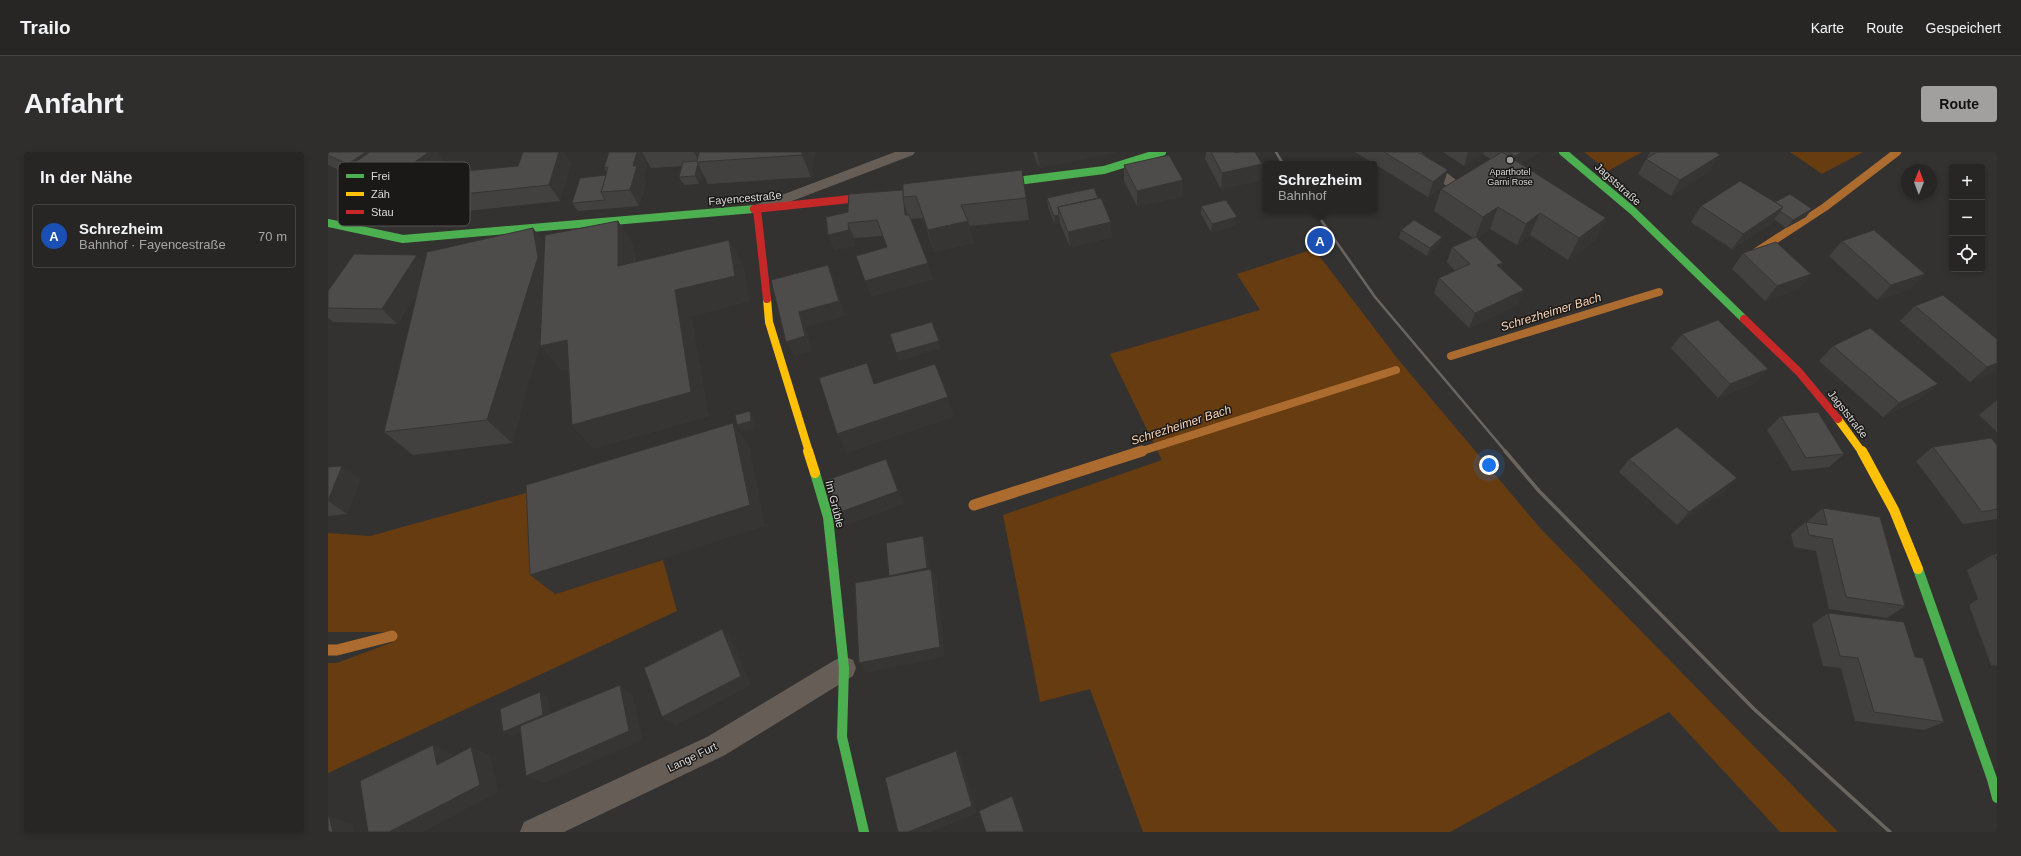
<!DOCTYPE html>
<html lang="de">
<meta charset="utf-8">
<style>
body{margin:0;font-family:Helvetica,sans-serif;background:#2f2e2c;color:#f1f3f6}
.controls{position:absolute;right:12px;top:12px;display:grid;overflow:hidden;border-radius:4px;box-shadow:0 2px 6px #0003}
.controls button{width:36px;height:36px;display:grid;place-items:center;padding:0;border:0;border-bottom:1px solid #434341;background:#272624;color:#f1f3f6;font:20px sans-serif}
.compass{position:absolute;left:1573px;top:12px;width:36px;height:36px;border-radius:50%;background:#272624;box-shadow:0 2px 6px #0003;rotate:1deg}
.you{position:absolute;left:1161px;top:313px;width:14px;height:14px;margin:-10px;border:3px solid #fff;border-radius:50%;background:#1a73e8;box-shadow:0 0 0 6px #1a73e833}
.badge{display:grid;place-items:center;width:26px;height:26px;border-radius:50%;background:#a2a09e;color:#fff;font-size:13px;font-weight:700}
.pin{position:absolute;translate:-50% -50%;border:2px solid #fff;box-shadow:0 1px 4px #0006}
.popup{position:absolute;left:935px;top:9px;width:114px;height:52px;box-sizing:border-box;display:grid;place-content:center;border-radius:4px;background:#272624;filter:drop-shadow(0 1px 3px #0005);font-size:13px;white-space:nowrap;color:#a4a5a6}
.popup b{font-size:15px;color:#f1f3f6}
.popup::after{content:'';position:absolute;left:50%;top:100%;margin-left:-8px;border:8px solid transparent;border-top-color:#272624}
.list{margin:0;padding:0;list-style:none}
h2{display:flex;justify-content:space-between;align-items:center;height:52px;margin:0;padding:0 16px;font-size:17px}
h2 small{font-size:13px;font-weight:400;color:#a4a5a6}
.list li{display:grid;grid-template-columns:26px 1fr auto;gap:12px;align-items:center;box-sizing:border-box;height:64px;margin:0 8px 8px;padding:0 8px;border:1px solid #434341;border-radius:4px}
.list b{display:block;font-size:15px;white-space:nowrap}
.list p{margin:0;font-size:13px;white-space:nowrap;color:#a4a5a6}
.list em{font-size:13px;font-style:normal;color:#a4a5a6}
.icon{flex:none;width:22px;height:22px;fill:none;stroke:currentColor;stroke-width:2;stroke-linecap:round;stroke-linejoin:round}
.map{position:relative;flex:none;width:1669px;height:680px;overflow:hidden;border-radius:4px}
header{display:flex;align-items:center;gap:24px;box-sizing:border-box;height:56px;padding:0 20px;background:#272624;border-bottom:1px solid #434341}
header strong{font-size:19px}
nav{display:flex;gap:22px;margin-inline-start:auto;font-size:14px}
.intro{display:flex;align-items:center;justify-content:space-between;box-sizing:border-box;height:96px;padding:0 24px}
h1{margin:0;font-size:28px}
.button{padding:10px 18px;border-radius:4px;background:#a2a09e;color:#111;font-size:14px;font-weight:700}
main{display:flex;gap:24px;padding:0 24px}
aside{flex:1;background:#272624;border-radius:4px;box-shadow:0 2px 6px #0003}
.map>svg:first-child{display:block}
.green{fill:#673c10}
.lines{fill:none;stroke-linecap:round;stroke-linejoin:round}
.stream-far1{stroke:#ad6c2f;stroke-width:8}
.stream{stroke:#ad6c2f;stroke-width:11}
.lane{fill:#665e56;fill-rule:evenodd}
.street{fill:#665e56;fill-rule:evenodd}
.fast-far1{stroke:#4caf50;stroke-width:8}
.fast{stroke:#4caf50;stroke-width:10}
.slow-far1{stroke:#ffc107;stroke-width:8}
.slow{stroke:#ffc107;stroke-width:10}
.jam{stroke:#c62828;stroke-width:8}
.rail-far1{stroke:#6b6560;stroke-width:2.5}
.rail{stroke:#6b6560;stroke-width:3.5}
.wall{fill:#434140}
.shaded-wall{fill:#373534}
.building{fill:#4e4c4a;stroke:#373534}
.poi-dot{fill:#a2a09e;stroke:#1b1918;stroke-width:1.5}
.labels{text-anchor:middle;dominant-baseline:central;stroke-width:3;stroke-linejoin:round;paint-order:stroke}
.far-poi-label{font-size:9px;fill:#dddbd9;stroke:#1b1918}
.street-label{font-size:11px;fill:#dddbd9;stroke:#1b1918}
.water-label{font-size:12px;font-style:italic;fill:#fcd5b6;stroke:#1b1918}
.key{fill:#1b1918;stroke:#555352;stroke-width:1}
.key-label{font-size:11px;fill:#dddbd9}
</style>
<header>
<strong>Trailo</strong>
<nav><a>Karte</a><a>Route</a><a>Gespeichert</a></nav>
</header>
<div class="intro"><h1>Anfahrt</h1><a class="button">Route</a></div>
<main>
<aside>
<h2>In der Nähe<small></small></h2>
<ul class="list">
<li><span class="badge" style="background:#1a4fb4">A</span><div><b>Schrezheim</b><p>Bahnhof · Fayencestraße</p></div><em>70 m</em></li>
</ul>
</aside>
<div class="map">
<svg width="1669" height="680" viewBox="0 0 1669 680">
<rect width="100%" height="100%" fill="#343230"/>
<!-- green -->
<g class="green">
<polygon points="1256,0 1314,0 1280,19"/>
<polygon points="1462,0 1535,0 1494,22"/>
<polygon points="986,97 1069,206 1212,376 1510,680 1452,680 1341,560 1122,680 815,680 762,537 712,550 675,363 834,308 782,202 932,158 909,122"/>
<polygon points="205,339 227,442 335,408 349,459 0,621 0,511 9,511 65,490 67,480 0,480 0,381 42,384"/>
</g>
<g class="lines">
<!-- stream-far1 -->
<g class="stream-far1">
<polyline points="1428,100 1497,55 1569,0"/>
<polyline points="1123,204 1331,140"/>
<polyline points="811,300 1068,218"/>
</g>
<!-- stream -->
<g class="stream">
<polyline points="646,353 814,299"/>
<polyline points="0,498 9,498 64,484"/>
</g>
<!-- lane -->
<g class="lane">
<polygon points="567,0 587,0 585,3 435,60 425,60 423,57 425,54"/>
<polygon points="1077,0 1092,0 1132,31 1134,34 1132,37 1122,37"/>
</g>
<!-- street -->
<polygon class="street" points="516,504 525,508 528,516 525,524 397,603 236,680 192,680 196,670 379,585 507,508"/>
<!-- fast-far1 -->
<g class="fast-far1">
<polyline points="1235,0 1305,59 1416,167"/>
<polyline points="665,32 776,18 834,0"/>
<polyline points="0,71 75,87 426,57"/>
</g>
<!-- fast -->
<g class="fast">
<polyline points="487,321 500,365 516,516 514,585 536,680"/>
<polyline points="1590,417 1664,627 1669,646"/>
</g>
<!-- slow-far1 -->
<g class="slow-far1">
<polyline points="439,147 441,170 481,300"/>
<polyline points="1510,267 1534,300"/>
</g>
<!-- slow -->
<g class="slow">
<polyline points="480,299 487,321"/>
<polyline points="1534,299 1566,358 1590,417"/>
</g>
<!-- jam -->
<g class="jam">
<polyline points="426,57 551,44"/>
<polyline points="429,57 439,147"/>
<polyline points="1416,167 1471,220 1510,267"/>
</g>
<!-- rail-far1 -->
<g class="rail-far1">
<polyline points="948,0 955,12"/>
<polyline points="986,58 1047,145 1178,300"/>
</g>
<!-- rail -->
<polyline class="rail" points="1177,299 1211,339 1426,557 1562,680"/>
</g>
<!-- wall -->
<g class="wall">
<polygon points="0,0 119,12 104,24 112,33 243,11 232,49 120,61 107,45 109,41 77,62 26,36 11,21 14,19 0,13"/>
<polygon points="281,0 313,0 319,11 316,25 318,29 311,54 250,59 244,51 278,23 279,21 276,16"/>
<polygon points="314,0 487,0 483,25 380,32 374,20 371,32 356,33 351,25 354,14 323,16"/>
<polygon points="705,0 788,0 711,16"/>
<polygon points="878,0 907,0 907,1 934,12 932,28 893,37 877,7"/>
<polygon points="1027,0 1090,0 1115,34 1100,45"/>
<polygon points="1115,0 1212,0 1193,12 1278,66 1267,88 1240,108 1202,83 1189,93 1162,77 1149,86 1175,111 1173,116 1196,138 1189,153 1141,176 1106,141 1111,126 1127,119 1119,110 1124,95 1145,86 1106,59 1113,37 1162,7 1155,2 1136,14"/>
<polygon points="1322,0 1388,0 1383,18 1343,44 1310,22"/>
<polygon points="796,13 855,28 855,44 809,54 796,29"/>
<polygon points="697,40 701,68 641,74 645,91 606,100 595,66 583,67 605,127 543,144 559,96 555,84 526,86 527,93 507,98 500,83 520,60 521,42"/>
<polygon points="719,46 784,85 742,95 732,71 727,72 720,55"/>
<polygon points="1447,50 1478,65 1458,76 1446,67 1444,71 1404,97 1363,70 1373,54"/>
<polygon points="873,54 908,73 883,80 873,62"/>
<polygon points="290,69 306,95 307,110 401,88 415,114 421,149 363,164 380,264 266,296 244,273 241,217 233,218 212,191 184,291 85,303 56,280 90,139 69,172 5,170 0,166 0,139 96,111 217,92"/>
<polygon points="1073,78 1114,85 1111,93 1099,104 1071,86"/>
<polygon points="1514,89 1582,137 1549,148 1501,104"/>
<polygon points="1415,101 1483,122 1470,137 1437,149 1404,117"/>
<polygon points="1587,154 1669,218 1642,230 1572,169"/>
<polygon points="1354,182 1427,231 1390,246 1343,196"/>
<polygon points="1505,194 1593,246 1555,265 1491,209"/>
<polygon points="1668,249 1669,249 1669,280 1651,263"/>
<polygon points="1453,264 1516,302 1501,315 1464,319 1439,278"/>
<polygon points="1669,293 1669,367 1635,372 1588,309 1605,295"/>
<polygon points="1301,307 1396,339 1349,373 1291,320"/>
<polygon points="0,315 32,327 19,362 0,364"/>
<polygon points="1495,356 1577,454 1559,466 1501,457 1488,399 1466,395 1463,382 1478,370 1480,370 1480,369"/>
<polygon points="1666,402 1669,402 1669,514 1663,513 1641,453 1650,447 1639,418"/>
<polygon points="1500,461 1616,570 1596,578 1527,569 1513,516 1495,514 1484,472"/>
</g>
<!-- shaded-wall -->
<g class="shaded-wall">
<polygon points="38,0 76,0 34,28 20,12"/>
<polygon points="101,0 109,0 119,12 104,24 114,36 77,62 63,47 84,12"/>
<polygon points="231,0 235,0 243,11 232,49 221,33"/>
<polygon points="309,0 313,0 319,11 316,25 318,29 311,54 302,38 305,14"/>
<polygon points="366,0 375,0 371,10"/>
<polygon points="474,0 487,0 483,25 474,3"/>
<polygon points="709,0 788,0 711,16"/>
<polygon points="1140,0 1156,0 1155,2 1136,14"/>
<polygon points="1194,0 1212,0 1181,20 1187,4"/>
<polygon points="1392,3 1383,18 1343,44 1352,28"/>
<polygon points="370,11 374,20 371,32 367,24"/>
<polygon points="934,12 932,28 893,37 894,21"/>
<polygon points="1120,18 1115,34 1100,45 1105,30"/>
<polygon points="855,28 855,44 809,54 809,39"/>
<polygon points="576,51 581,67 577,63"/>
<polygon points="1170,55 1162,77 1147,87 1155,65"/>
<polygon points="1455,55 1444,71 1404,97 1415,82"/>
<polygon points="1484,57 1478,65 1458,76 1465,68"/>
<polygon points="1212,61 1202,83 1189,93 1198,72"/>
<polygon points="731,63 732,71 727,72 726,64"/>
<polygon points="909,65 908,73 883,80 884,72"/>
<polygon points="1278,66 1267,88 1240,108 1251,86"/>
<polygon points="290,69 306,95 307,139 290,114"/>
<polygon points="640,69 645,91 606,100 600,78"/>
<polygon points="783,70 784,85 742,95 740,80"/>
<polygon points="520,71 526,86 527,93 507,98 500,83"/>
<polygon points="205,76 225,102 230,131 184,291 159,268"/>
<polygon points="1114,85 1111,93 1099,104 1102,96"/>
<polygon points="401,88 415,114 421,149 363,164 380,264 266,296 244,273 347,138"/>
<polygon points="89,103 103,118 69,172 54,157"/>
<polygon points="600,111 605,127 543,144 537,129"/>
<polygon points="1175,111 1168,126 1169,113"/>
<polygon points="500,113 506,128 517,164 478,175 484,199 466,204 458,190 471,160"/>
<polygon points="1483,122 1470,137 1437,149 1449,134"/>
<polygon points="1597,122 1582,137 1549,148 1563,133"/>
<polygon points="1196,138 1189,153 1141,176 1147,161"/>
<polygon points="239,188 259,212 233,218 212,194"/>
<polygon points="611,189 613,197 571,209 568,201"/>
<polygon points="539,211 547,231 546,232"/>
<polygon points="1669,211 1669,218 1642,230 1659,215"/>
<polygon points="1440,217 1427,231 1390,246 1402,232"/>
<polygon points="1610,232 1593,246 1555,265 1571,251"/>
<polygon points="620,245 626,265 519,301 509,282"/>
<polygon points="422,259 426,266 428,276 414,280 409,273"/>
<polygon points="405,271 421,294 437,374 227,442 202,423"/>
<polygon points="558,307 564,320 576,352 517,374 510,361"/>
<polygon points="14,314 32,327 19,362 0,349"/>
<polygon points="1409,326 1396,339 1349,373 1361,360"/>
<polygon points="595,384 598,391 602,422 564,430 561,424"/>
<polygon points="603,417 609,428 617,505 539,521 531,511"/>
<polygon points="394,477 404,487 423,533 347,574 334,565"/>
<polygon points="292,533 305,543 315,588 216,631 198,624"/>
<polygon points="212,540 220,545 224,567 184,584 175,580"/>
<polygon points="105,593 124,602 128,620 109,613"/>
<polygon points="143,595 162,603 171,640 95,680 61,680"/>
<polygon points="628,599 634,607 649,661 603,680 580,680"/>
<polygon points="684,644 687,648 697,680 696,680"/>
<polygon points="1,664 24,671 26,680 5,680"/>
</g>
<!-- building -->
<g class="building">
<polygon points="0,0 38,0 20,12 0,3"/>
<polygon points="42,0 101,0 84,12 101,21 63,47 11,21"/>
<polygon points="195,0 231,0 221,33 107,45 116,21 190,14"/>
<polygon points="281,0 309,0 305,14 309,14 302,38 273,40 280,15 276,16"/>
<polygon points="371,0 474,0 474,3 369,10"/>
<polygon points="883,0 907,0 907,1 912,0 927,0 934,12 894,21"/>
<polygon points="1056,0 1090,0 1120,18 1105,30"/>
<polygon points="1174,0 1278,66 1251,86 1212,61 1198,72 1170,55 1155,65 1113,37"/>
<polygon points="1181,0 1194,0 1187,4"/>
<polygon points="1329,0 1388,0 1392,3 1352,28 1318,7"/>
<polygon points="841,3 855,28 809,39 796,13"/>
<polygon points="369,9 370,11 367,24 351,25 355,10"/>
<polygon points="694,18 698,46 633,53 640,69 600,78 588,44 575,45 575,32"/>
<polygon points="278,23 273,40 277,48 244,51 252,26"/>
<polygon points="1412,29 1455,55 1415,82 1373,54"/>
<polygon points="766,36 770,46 730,55 731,63 726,64 719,46"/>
<polygon points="575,38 575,45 576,51 577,63 581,63 600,111 537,129 528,104 559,95 549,68 520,71 521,78 500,83 498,65 520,60 521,42"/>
<polygon points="1462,42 1484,57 1465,68 1452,59 1455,55 1447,50"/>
<polygon points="773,46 783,70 740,80 730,55"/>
<polygon points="898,48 909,65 884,72 873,54"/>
<polygon points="1086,68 1114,85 1102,96 1073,78"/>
<polygon points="290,69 290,114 401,88 407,124 347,138 363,240 244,273 239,188 212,194 217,83"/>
<polygon points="205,76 210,105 159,268 56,280 99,100"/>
<polygon points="1546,78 1597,122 1563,133 1514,89"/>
<polygon points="1148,85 1175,111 1169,113 1196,138 1147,161 1111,126 1142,112 1124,95"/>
<polygon points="1448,90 1483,122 1449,134 1415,101"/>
<polygon points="26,102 89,103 54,157 0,156 0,139"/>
<polygon points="500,113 511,149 471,160 477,184 458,190 443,128"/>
<polygon points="1615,143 1669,187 1669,211 1659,215 1587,154"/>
<polygon points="1390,168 1440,217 1402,232 1354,182"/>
<polygon points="604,170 611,189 568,201 562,182"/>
<polygon points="1542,176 1610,232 1571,251 1505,194"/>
<polygon points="539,211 546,232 607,212 620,245 509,282 491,226"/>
<polygon points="422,259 423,269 409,273 407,263"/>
<polygon points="1490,260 1516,302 1478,306 1453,264"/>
<polygon points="405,271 422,353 202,423 198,333"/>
<polygon points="1349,275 1409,326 1361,360 1301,307"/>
<polygon points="1663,286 1669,293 1669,357 1654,360 1605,295"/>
<polygon points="558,307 570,339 510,361 499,328"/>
<polygon points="14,314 0,349 0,315"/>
<polygon points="1495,356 1552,365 1577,454 1518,445 1504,387 1481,383 1478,370 1499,373"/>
<polygon points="595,384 599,416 561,424 558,391"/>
<polygon points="1666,402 1669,402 1669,408"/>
<polygon points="603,417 612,495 531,511 527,431"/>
<polygon points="1500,461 1576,470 1587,505 1595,506 1616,570 1546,560 1530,506 1512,504"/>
<polygon points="394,477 413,524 334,565 316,516"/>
<polygon points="292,533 301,579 198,624 192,574"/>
<polygon points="212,540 215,563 175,580 172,557"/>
<polygon points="105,593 109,613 143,595 152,633 61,680 40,680 32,629"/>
<polygon points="628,599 644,654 580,680 570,680 557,626"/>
<polygon points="684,644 696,680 658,680 651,659"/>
<polygon points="1,664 5,680 0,680 0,665"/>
</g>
<!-- markers -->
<circle class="poi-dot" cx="1182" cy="8" r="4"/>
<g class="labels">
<!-- far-poi labels -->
<g class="far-poi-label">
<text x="1182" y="20">Aparthotel<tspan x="1182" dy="10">Garni Rose</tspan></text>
</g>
<!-- street labels -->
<g class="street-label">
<text transform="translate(1290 32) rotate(42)">Jagststraße</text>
<text transform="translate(417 46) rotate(-5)">Fayencestraße</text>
<text transform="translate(1520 262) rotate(52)">Jagststraße</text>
<text transform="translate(507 352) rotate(76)">Im Grüble</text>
<text transform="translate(364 605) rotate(-26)">Lange Furt</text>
</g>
<!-- water labels -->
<g class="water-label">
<text transform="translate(1223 160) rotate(-17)">Schrezheimer Bach</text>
<text transform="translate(853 273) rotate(-18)">Schrezheimer Bach</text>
</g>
</g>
<!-- legend -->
<rect x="10" y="10" width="132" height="64" rx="6" class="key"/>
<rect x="18" y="22" width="18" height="4" fill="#4caf50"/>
<rect x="18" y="40" width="18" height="4" fill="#ffc107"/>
<rect x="18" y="58" width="18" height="4" fill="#c62828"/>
<g class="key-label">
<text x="43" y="28">Frei</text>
<text x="43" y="46">Zäh</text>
<text x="43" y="64">Stau</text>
</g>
</svg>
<div class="controls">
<button>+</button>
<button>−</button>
<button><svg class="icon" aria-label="locate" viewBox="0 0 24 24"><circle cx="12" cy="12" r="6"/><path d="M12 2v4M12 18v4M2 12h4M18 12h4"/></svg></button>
</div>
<svg class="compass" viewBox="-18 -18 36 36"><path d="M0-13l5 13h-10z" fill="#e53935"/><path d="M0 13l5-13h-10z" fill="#a4a5a6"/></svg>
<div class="you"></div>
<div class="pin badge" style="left:992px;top:89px;background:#1a4fb4">A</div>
<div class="popup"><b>Schrezheim</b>Bahnhof</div>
</div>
</main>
